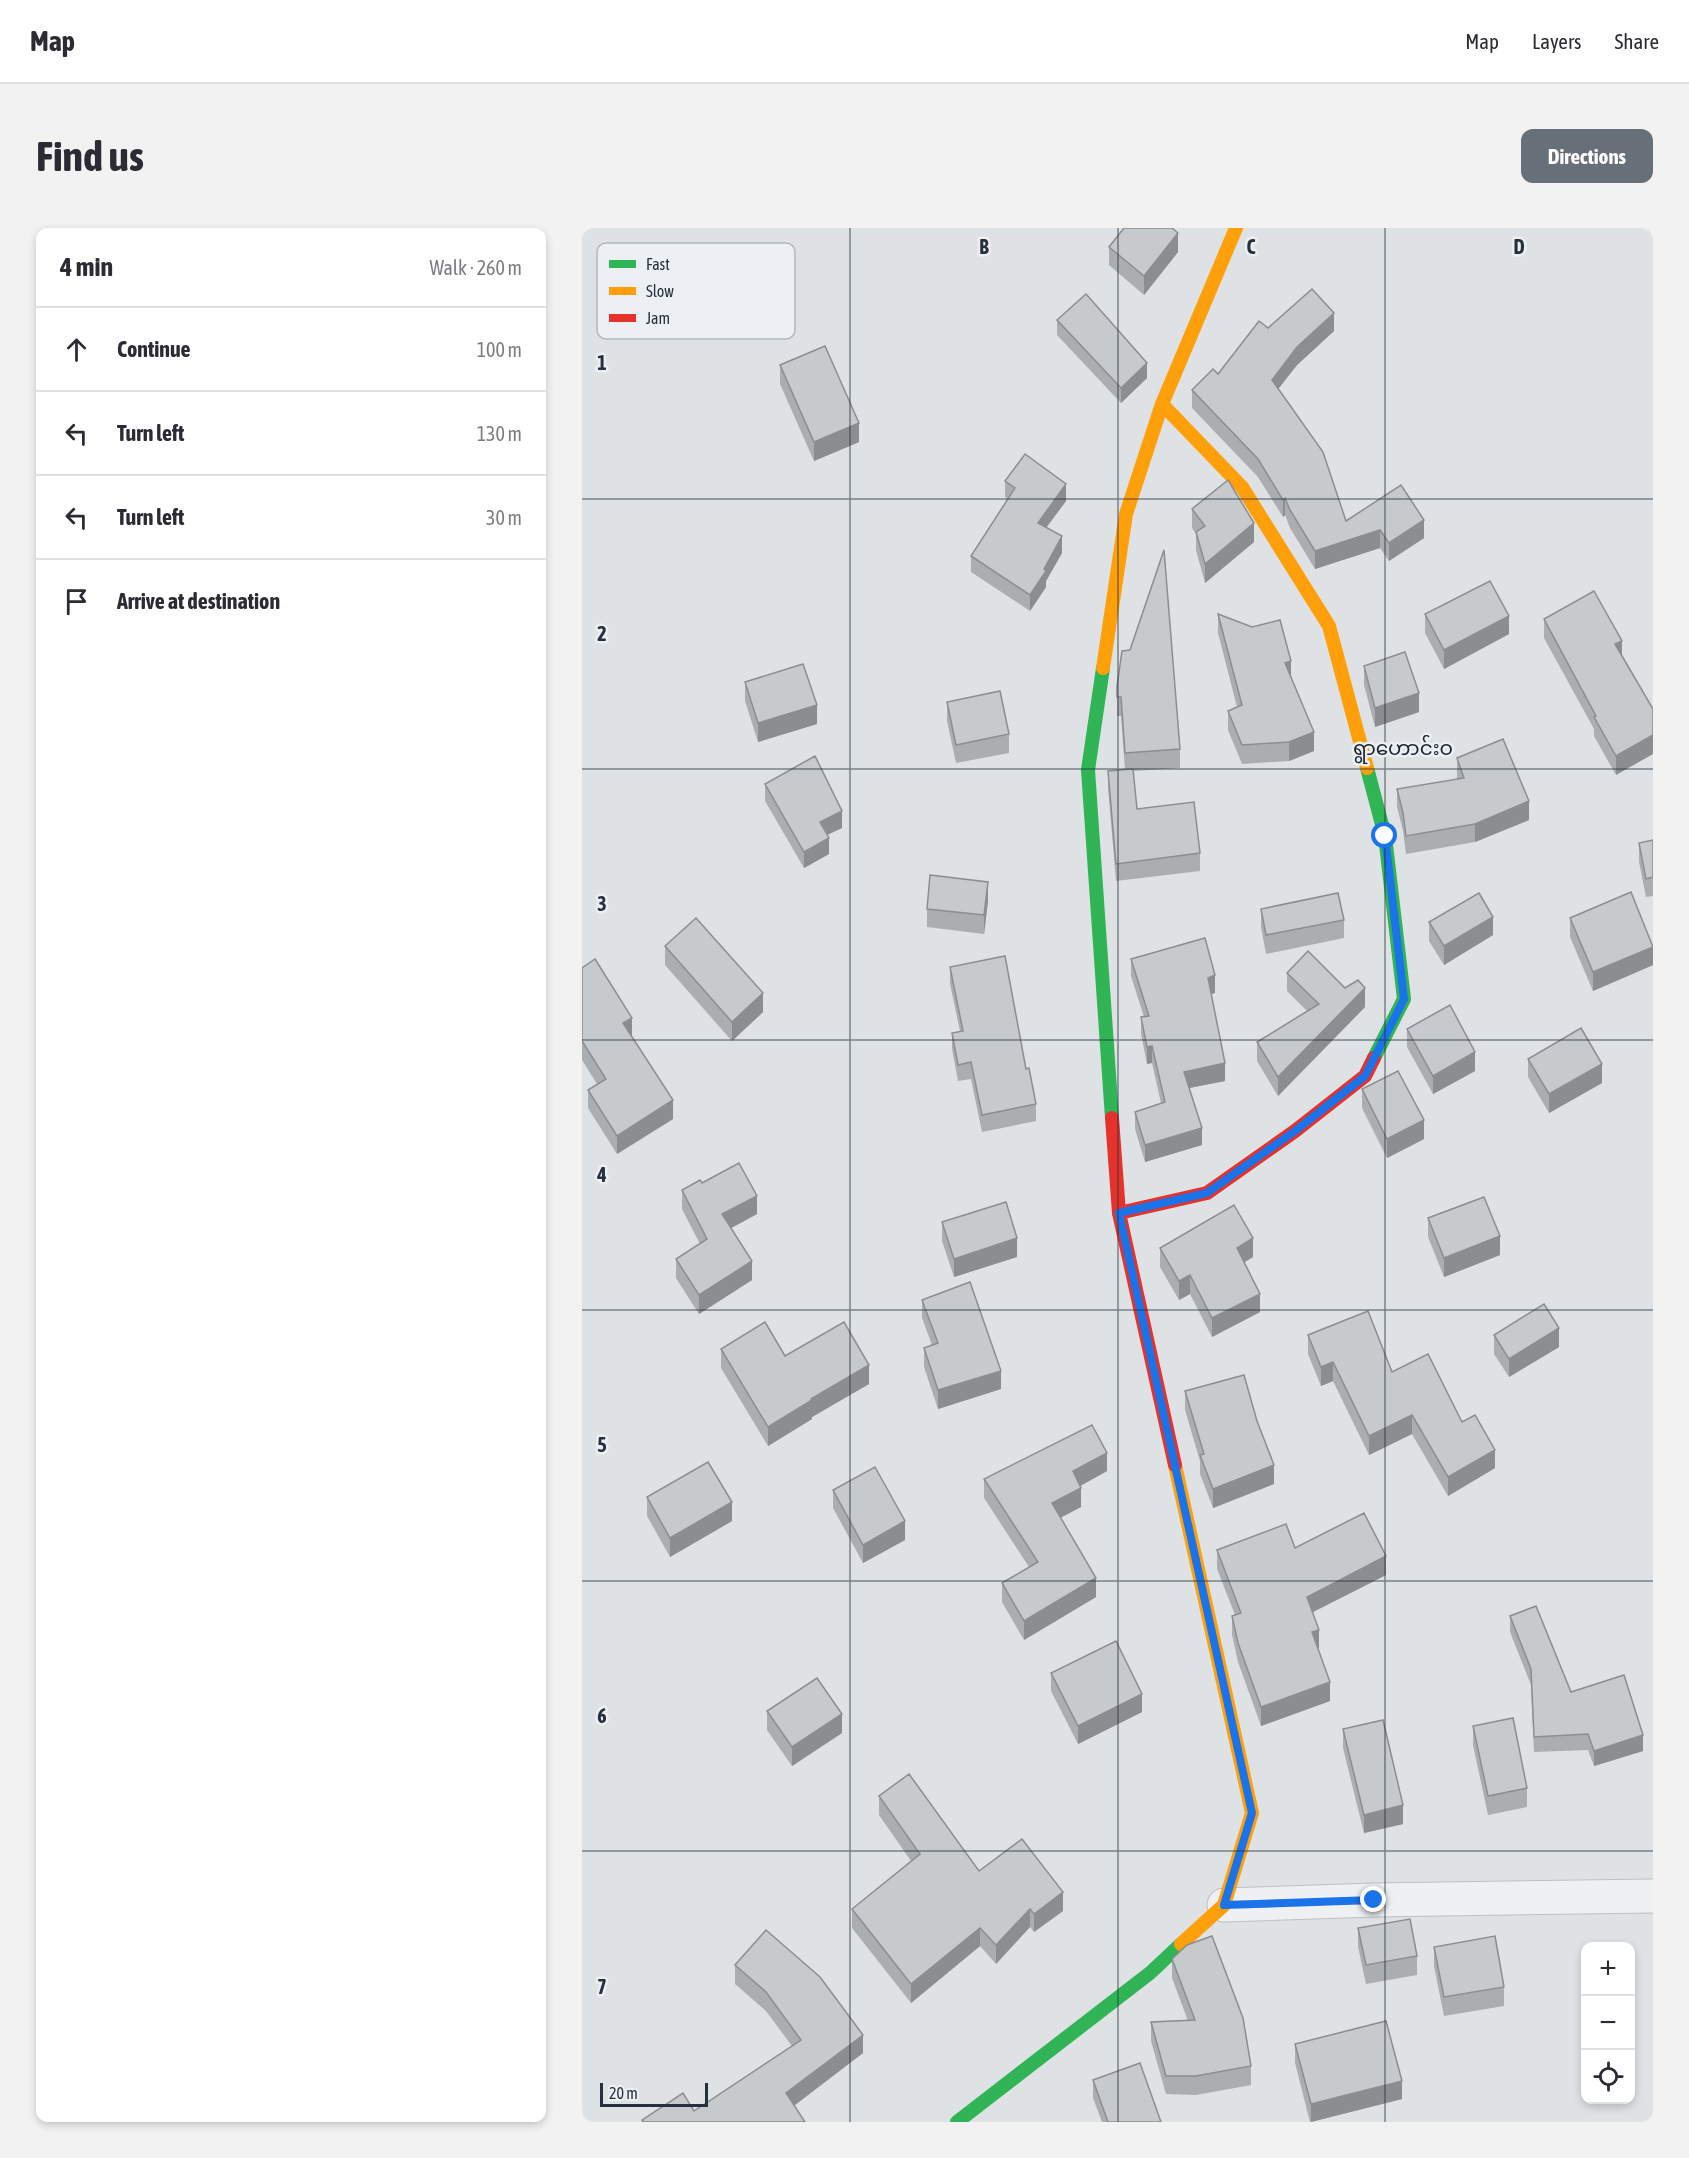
<!DOCTYPE html>
<meta charset="utf-8">
<style>
body{margin:0;font-family:"Asap Condensed","Noto Sans Myanmar",sans-serif;background:#f2f2f3;color:#2b2b33}
.controls{position:absolute;right:18px;bottom:18px;display:grid;overflow:hidden;border-radius:12px;box-shadow:0 3px 9px #0003}
.controls button{width:54px;height:54px;display:grid;place-items:center;padding:0;border:0;border-bottom:2px solid #e1e1e2;background:#fff;color:#2b2b33;font:30px sans-serif}
.scale{position:absolute;left:18px;bottom:15px;width:108px;box-sizing:border-box;padding-left:6px;border:3px solid #26313d;border-top:0;font-size:16px;line-height:21px;white-space:nowrap;color:#26313d;-webkit-text-stroke:4px #ecf0f4;paint-order:stroke}
.stop{position:absolute;width:18px;height:18px;margin:-14px;border:4px solid #1a73e8;border-radius:50%;background:#fff}
.stop.end{background:#1a73e8;border-color:#fff;box-shadow:0 2px 6px #0008}
.list{margin:0;padding:0;list-style:none}
h2{display:flex;justify-content:space-between;align-items:center;height:78px;margin:0;padding:0 24px;font-size:26px}
h2 small{font-size:20px;font-weight:400;color:#7c7c81}
.list li{display:grid;grid-template-columns:39px 1fr auto;gap:18px;align-items:center;box-sizing:border-box;height:84px;padding:0 24px;border-top:2px solid #e1e1e2}
.list b{display:block;font-size:22px;white-space:nowrap}
.list em{font-size:20px;font-style:normal;color:#7c7c81}
.icon{flex:none;width:33px;height:33px;fill:none;stroke:currentColor;stroke-width:2;stroke-linecap:round;stroke-linejoin:round}
.map{position:relative;flex:none;width:1071px;height:1894px;overflow:hidden;border-radius:12px}
header{display:flex;align-items:center;gap:36px;box-sizing:border-box;height:84px;padding:0 30px;background:#fff;border-bottom:2px solid #e1e1e2}
header strong{font-size:28px}
nav{display:flex;gap:33px;margin-inline-start:auto;font-size:21px}
.intro{display:flex;align-items:center;justify-content:space-between;box-sizing:border-box;height:144px;padding:0 36px}
h1{margin:0;font-size:42px}
.button{padding:15px 27px;border-radius:12px;background:#676f78;color:#fff;font-size:21px;font-weight:700}
main{display:flex;gap:36px;padding:0 36px}
aside{flex:1;background:#fff;border-radius:12px;box-shadow:0 3px 9px #0003}
.map>svg:first-child{display:block}
.lines{fill:none;stroke-linecap:round;stroke-linejoin:round}
.street-casing{stroke:#bdc0c3;stroke-width:35}
.street{stroke:#eef0f1;stroke-width:33}
.fast{stroke:#30b455;stroke-width:14}
.slow{stroke:#ff9f0a;stroke-width:14}
.jam{stroke:#e5322d;stroke-width:14}
.wall{fill:#abaeb0}
.shaded-wall{fill:#8b8d90}
.building{fill:#c7cacd;stroke:#8b8d90;stroke-width:1.5}
.route{stroke:#1a73e8;stroke-width:8}
.grid{fill:none;stroke:#26313d;stroke-width:1.5;stroke-opacity:0.55}
.labels{text-anchor:middle;dominant-baseline:central;stroke-width:5;stroke-linejoin:round;paint-order:stroke}
.quarter-label{font-size:20px;fill:#19222d;stroke:#ecf0f4}
.key{fill:#ecf0f4;stroke:#b1b7bd;stroke-width:1.5}
.key-label{font-size:16px;fill:#26313d}
.grid-label{font-size:20px;text-anchor:middle;font-weight:bold;fill:#26313d;stroke:#ecf0f4;stroke-width:5;stroke-linejoin:round;paint-order:stroke}
</style>
<header>
<strong>Map</strong>
<nav><a>Map</a><a>Layers</a><a>Share</a></nav>
</header>
<div class="intro"><h1>Find us</h1><a class="button">Directions</a></div>
<main>
<aside>
<h2>4 min<small>Walk · 260 m</small></h2>
<ul class="list">
<li><svg class="icon" aria-label="ahead" viewBox="0 0 24 24"><path d="M12 20V5M6 11l6-6 6 6"/></svg><div><b>Continue</b></div><em>100 m</em></li>
<li><svg class="icon" aria-label="left" viewBox="0 0 24 24"><path d="M17 20v-9H6M10 6l-5 5 5 5"/></svg><div><b>Turn left</b></div><em>130 m</em></li>
<li><svg class="icon" aria-label="left" viewBox="0 0 24 24"><path d="M17 20v-9H6M10 6l-5 5 5 5"/></svg><div><b>Turn left</b></div><em>30 m</em></li>
<li><svg class="icon" aria-label="arrive" viewBox="0 0 24 24"><path d="M6 21V4h12l-3 4 3 4H6"/></svg><div><b>Arrive at destination</b></div></li>
</ul>
</aside>
<div class="map">
<svg width="1071" height="1894" viewBox="0 0 1071 1894">
<rect width="100%" height="100%" fill="#dfe2e5"/>
<g class="lines">
<!-- street casing -->
<g class="street-casing">
<polyline id="street" points="642,1677 792,1672 1071,1668"/>
</g>
<!-- street -->
<use href="#street" class="street"/>
<!-- fast -->
<g class="fast">
<polyline points="521,440 506,542 530,890"/>
<polyline points="785,540 803,608 822,771 792,830"/>
<polyline points="375,1894 568,1745 599,1716"/>
</g>
<!-- slow -->
<g class="slow">
<polyline points="580,176 660,259 747,398 785,540"/>
<polyline points="521,440 544,286 580,176 654,0"/>
<polyline points="593,1237 670,1585 642,1677 599,1716"/>
</g>
<!-- jam -->
<g class="jam">
<polyline points="530,890 537,985 593,1237"/>
<polyline points="537,985 625,965 713,903 783,848 792,830"/>
</g>
</g>
<!-- wall -->
<g class="wall">
<polygon points="527,19 596,24 562,67 527,37"/>
<polygon points="475,92 565,150 539,175 475,107"/>
<polygon points="686,100 752,103 715,137 696,161 764,293 842,310 807,333 798,320 733,341 708,300 703,287 701,289 676,249 610,180 610,162 636,146"/>
<polygon points="198,137 277,214 232,233 198,156"/>
<polygon points="423,253 484,273 464,299 480,325 464,353 464,359 448,383 389,344 389,328 426,271 423,269"/>
<polygon points="610,281 672,314 623,355 614,322 614,306 610,300"/>
<polygon points="636,386 709,448 732,523 707,533 660,536 646,502 646,483 655,479 636,405"/>
<polygon points="843,386 927,406 862,441 843,405"/>
<polygon points="962,391 1040,413 1034,547 1012,508 1012,501 962,410"/>
<polygon points="782,438 837,484 793,499 782,457"/>
<polygon points="163,454 235,496 176,514 163,473"/>
<polygon points="535,458 598,521 598,540 551,543 555,581 618,625 618,643 534,653 526,560 526,543 543,542 539,488 535,488"/>
<polygon points="365,474 427,506 427,525 374,535 365,493"/>
<polygon points="875,530 947,592 893,614 824,626 821,603 815,579 815,561 875,551"/>
<polygon points="183,556 260,600 245,607 247,626 222,640 183,573"/>
<polygon points="1071,612 1071,668 1064,669 1057,634 1057,615"/>
<polygon points="406,673 402,706 345,699 345,681"/>
<polygon points="679,681 762,692 762,710 684,726 679,699"/>
<polygon points="988,690 1071,717 1071,737 1011,763 988,709"/>
<polygon points="847,694 911,707 862,737 847,713"/>
<polygon points="83,718 181,784 150,813 83,737"/>
<polygon points="549,731 633,765 629,766 643,853 607,860 620,917 563,934 553,901 553,884 579,875 570,835 565,836 559,806 559,789 562,789 549,748"/>
<polygon points="368,739 444,841 454,876 454,893 400,904 389,851 376,853 370,821 370,805 378,803 368,756"/>
<polygon points="0,740 50,808 91,891 35,926 6,880 6,862 15,856 0,832"/>
<polygon points="705,745 783,779 696,868 675,833 675,814 725,783 705,763"/>
<polygon points="825,801 893,843 851,866 825,819"/>
<polygon points="946,831 1020,855 967,885 946,849"/>
<polygon points="780,861 842,911 805,930 780,880"/>
<polygon points="120,955 175,986 149,1000 170,1052 117,1086 94,1050 94,1031 118,1016 100,981 100,962"/>
<polygon points="846,990 918,1027 862,1049 846,1009"/>
<polygon points="360,994 435,1029 372,1049 360,1013"/>
<polygon points="578,1020 671,1029 662,1034 678,1084 630,1109 608,1066 597,1072 578,1039"/>
<polygon points="340,1072 419,1161 356,1181 342,1139 342,1120 350,1117 340,1090"/>
<polygon points="726,1107 810,1144 880,1194 913,1240 866,1268 830,1206 787,1227 751,1153 739,1158 726,1126"/>
<polygon points="912,1107 977,1119 927,1149 912,1126"/>
<polygon points="139,1121 203,1128 287,1156 230,1189 230,1191 186,1218 139,1140"/>
<polygon points="603,1163 692,1256 631,1280 618,1246 618,1233 603,1182"/>
<polygon points="525,1243 498,1258 499,1279 478,1290 514,1369 442,1412 420,1374 420,1355 447,1339 402,1270 402,1251"/>
<polygon points="251,1262 323,1312 281,1335 251,1280"/>
<polygon points="65,1269 150,1293 88,1329 65,1288"/>
<polygon points="713,1320 804,1347 731,1384 737,1420 736,1421 748,1473 679,1498 656,1434 650,1407 650,1388 653,1387 635,1341 635,1322"/>
<polygon points="928,1388 989,1464 1061,1523 1012,1538 1006,1522 952,1524 949,1457 928,1404"/>
<polygon points="469,1445 560,1484 496,1516 469,1463"/>
<polygon points="185,1483 260,1505 210,1538 185,1502"/>
<polygon points="891,1498 945,1560 945,1579 906,1587 891,1517"/>
<polygon points="761,1501 821,1596 782,1605 761,1520"/>
<polygon points="297,1568 397,1643 481,1683 452,1704 448,1699 414,1736 398,1718 329,1775 270,1700 270,1681 329,1633 297,1587"/>
<polygon points="776,1700 835,1728 835,1747 784,1756 776,1719"/>
<polygon points="852,1719 922,1759 922,1778 862,1788 852,1738"/>
<polygon points="590,1731 669,1838 669,1857 614,1867 584,1866 569,1813 569,1794 606,1793 590,1750"/>
<polygon points="153,1737 281,1825 212,1877 223,1894 60,1894 60,1892 112,1883 210,1818 184,1783 153,1756"/>
<polygon points="713,1816 820,1871 728,1894 713,1835"/>
<polygon points="511,1852 579,1894 520,1894 511,1870"/>
</g>
<!-- shaded-wall -->
<g class="shaded-wall">
<polygon points="596,5 596,24 562,67 562,48"/>
<polygon points="752,85 752,103 715,137 690,169 690,152 715,119"/>
<polygon points="565,135 565,150 539,175 539,160"/>
<polygon points="277,195 277,214 232,233 232,214"/>
<polygon points="484,256 484,273 456,311 456,295"/>
<polygon points="703,270 703,287 701,289 701,272"/>
<polygon points="842,292 842,310 807,333 807,315"/>
<polygon points="672,295 672,314 623,355 623,336"/>
<polygon points="798,302 798,320 733,341 733,323"/>
<polygon points="480,308 480,325 464,353 464,359 448,383 448,367"/>
<polygon points="927,388 927,406 862,441 862,422"/>
<polygon points="1040,413 1040,432 1033,416"/>
<polygon points="709,433 709,452 703,435"/>
<polygon points="837,465 837,484 793,499 793,480"/>
<polygon points="235,477 235,496 176,514 176,495"/>
<polygon points="732,504 732,523 707,533 707,514"/>
<polygon points="1071,507 1071,526 1034,547 1034,528"/>
<polygon points="947,573 947,592 893,614 893,596"/>
<polygon points="260,583 260,600 238,610 238,594"/>
<polygon points="247,610 247,626 222,640 222,624"/>
<polygon points="406,654 406,673 402,706 402,687"/>
<polygon points="911,689 911,707 862,737 862,718"/>
<polygon points="1071,719 1071,737 1011,763 1011,744"/>
<polygon points="633,747 633,765 626,767 626,750"/>
<polygon points="783,760 783,779 696,868 696,849"/>
<polygon points="181,765 181,784 150,813 150,794"/>
<polygon points="50,790 50,808 41,814 41,795"/>
<polygon points="570,818 570,835 565,836 565,819"/>
<polygon points="893,824 893,843 851,866 851,848"/>
<polygon points="643,835 643,853 602,861 602,844"/>
<polygon points="1020,836 1020,855 967,885 967,866"/>
<polygon points="91,872 91,891 35,926 35,908"/>
<polygon points="842,892 842,911 805,930 805,911"/>
<polygon points="620,900 620,917 563,934 563,917"/>
<polygon points="175,968 175,986 140,1005 140,986"/>
<polygon points="918,1008 918,1027 862,1049 862,1030"/>
<polygon points="435,1010 435,1029 372,1049 372,1031"/>
<polygon points="671,1010 671,1029 655,1039 655,1020"/>
<polygon points="170,1033 170,1052 117,1086 117,1067"/>
<polygon points="608,1047 608,1066 597,1072 597,1053"/>
<polygon points="678,1066 678,1084 630,1109 630,1090"/>
<polygon points="977,1100 977,1119 927,1149 927,1131"/>
<polygon points="751,1134 751,1153 739,1158 739,1139"/>
<polygon points="287,1137 287,1156 230,1189 230,1191 186,1218 186,1199 229,1171"/>
<polygon points="419,1143 419,1161 356,1181 356,1162"/>
<polygon points="830,1187 830,1206 787,1227 787,1208"/>
<polygon points="913,1222 913,1240 866,1268 866,1249"/>
<polygon points="525,1225 525,1243 491,1262 491,1243"/>
<polygon points="692,1237 692,1256 631,1280 631,1261"/>
<polygon points="499,1260 499,1279 470,1294 470,1275"/>
<polygon points="150,1274 150,1293 88,1329 88,1310"/>
<polygon points="323,1293 323,1312 281,1335 281,1317"/>
<polygon points="804,1328 804,1347 725,1387 725,1369"/>
<polygon points="514,1350 514,1369 442,1412 442,1393"/>
<polygon points="737,1402 737,1420 730,1423 730,1404"/>
<polygon points="748,1454 748,1473 679,1498 679,1479"/>
<polygon points="560,1466 560,1484 496,1516 496,1498"/>
<polygon points="260,1486 260,1505 210,1538 210,1519"/>
<polygon points="1061,1507 1061,1523 1012,1538 1012,1523"/>
<polygon points="821,1577 821,1596 782,1605 782,1587"/>
<polygon points="481,1664 481,1683 452,1704 452,1686"/>
<polygon points="448,1681 448,1699 414,1736 414,1717"/>
<polygon points="398,1700 398,1718 329,1775 329,1756"/>
<polygon points="281,1807 281,1825 204,1884 204,1865"/>
<polygon points="820,1853 820,1871 729,1894 729,1876"/>
</g>
<!-- building -->
<g class="building">
<polygon points="542,0 590,0 596,5 562,48 527,19"/>
<polygon points="730,61 752,85 715,119 690,152 741,224 764,293 819,257 842,292 807,315 798,302 733,323 708,282 703,270 701,272 676,231 610,162 631,141 636,146 677,93 686,100"/>
<polygon points="504,66 565,135 539,160 475,92"/>
<polygon points="243,118 277,195 232,214 198,137"/>
<polygon points="443,226 484,256 456,295 480,308 462,341 464,343 448,367 389,328 433,260 423,253"/>
<polygon points="646,252 672,295 623,336 614,304 623,298 610,281"/>
<polygon points="582,322 598,521 543,525 539,469 535,469 535,458 540,423 548,422"/>
<polygon points="908,353 927,388 862,422 843,386"/>
<polygon points="1012,363 1040,413 1033,416 1071,481 1071,507 1034,528 1012,489 1014,488 962,391"/>
<polygon points="636,386 670,399 698,392 709,433 703,435 732,504 707,514 660,517 646,483 660,477"/>
<polygon points="823,424 837,465 793,480 782,438"/>
<polygon points="221,436 235,477 176,495 163,454"/>
<polygon points="418,463 427,506 374,517 365,474"/>
<polygon points="921,511 947,573 893,596 824,608 821,585 815,561 882,550 875,530"/>
<polygon points="233,528 260,583 238,594 247,610 222,624 183,556"/>
<polygon points="551,541 555,581 612,574 618,625 534,636 526,543"/>
<polygon points="1071,612 1071,649 1064,651 1057,615"/>
<polygon points="348,647 406,654 402,687 345,681"/>
<polygon points="1049,664 1071,719 1011,744 988,690"/>
<polygon points="756,665 762,692 684,707 679,681"/>
<polygon points="897,665 911,689 862,718 847,694"/>
<polygon points="114,690 181,765 150,794 83,718"/>
<polygon points="623,710 633,747 626,750 643,835 602,844 620,900 563,917 553,884 583,874 570,818 565,819 559,789 567,788 549,731"/>
<polygon points="726,723 763,760 776,752 783,760 696,849 675,814 737,776 705,745"/>
<polygon points="423,728 444,841 447,840 454,876 400,887 389,834 376,837 370,805 381,803 368,739"/>
<polygon points="13,731 50,790 41,795 91,872 35,908 6,862 24,851 0,813 0,740"/>
<polygon points="868,777 893,824 851,848 825,801"/>
<polygon points="999,800 1020,836 967,866 946,831"/>
<polygon points="816,843 842,892 805,911 780,861"/>
<polygon points="157,935 175,968 140,986 170,1033 117,1067 94,1031 125,1011 100,962 118,952 120,955"/>
<polygon points="902,969 918,1008 862,1030 846,990"/>
<polygon points="424,974 435,1010 372,1031 360,994"/>
<polygon points="652,977 671,1010 655,1020 678,1066 630,1090 608,1047 597,1053 578,1020"/>
<polygon points="388,1054 419,1143 356,1162 342,1120 356,1115 340,1072"/>
<polygon points="962,1076 977,1100 927,1131 912,1107"/>
<polygon points="786,1083 810,1144 846,1126 880,1194 893,1187 913,1222 866,1249 830,1187 787,1208 751,1134 739,1139 726,1107"/>
<polygon points="183,1094 203,1128 262,1094 287,1137 229,1171 230,1172 186,1199 139,1121"/>
<polygon points="662,1147 675,1193 692,1237 631,1261 618,1227 622,1226 603,1163"/>
<polygon points="510,1197 525,1225 491,1243 499,1260 470,1275 514,1350 442,1393 420,1355 456,1334 402,1251"/>
<polygon points="126,1234 150,1274 88,1310 65,1269"/>
<polygon points="293,1239 323,1293 281,1317 251,1262"/>
<polygon points="782,1285 804,1328 725,1369 737,1402 730,1404 748,1454 679,1479 656,1415 650,1388 659,1385 635,1322 704,1296 713,1320"/>
<polygon points="954,1378 989,1464 1042,1447 1061,1507 1012,1523 1006,1506 952,1509 949,1441 928,1388"/>
<polygon points="534,1413 560,1466 496,1498 469,1445"/>
<polygon points="235,1450 260,1486 210,1519 185,1483"/>
<polygon points="931,1490 945,1560 906,1568 891,1498"/>
<polygon points="801,1492 821,1577 782,1587 761,1501"/>
<polygon points="327,1546 397,1643 440,1611 481,1664 452,1686 448,1681 414,1717 398,1700 329,1756 270,1681 338,1626 297,1568"/>
<polygon points="828,1691 835,1728 784,1737 776,1700"/>
<polygon points="184,1702 238,1749 281,1807 204,1865 223,1894 62,1894 60,1892 101,1865 112,1883 219,1812 184,1764 153,1737"/>
<polygon points="630,1708 661,1790 669,1838 614,1848 584,1848 569,1794 613,1792 590,1731 605,1717"/>
<polygon points="913,1708 922,1759 862,1769 852,1719"/>
<polygon points="804,1793 820,1853 729,1876 713,1816"/>
<polygon points="558,1835 579,1894 526,1894 511,1852"/>
</g>
<g class="lines">
<!-- route -->
<polyline class="route" points="792,1672 642,1677 670,1585 537,985 625,965 713,903 783,848 822,771 803,608"/>
</g>
<!-- grid -->
<path class="grid" d="M268,0v1894M536,0v1894M803,0v1894M0,271h1071M0,541h1071M0,812h1071M0,1082h1071M0,1353h1071M0,1623h1071"/>
<g class="labels">
<!-- quarter labels -->
<g class="quarter-label">
<text x="821" y="519">ရွာဟောင်းဝ</text>
</g>
</g>
<!-- legend -->
<rect x="15" y="15" width="198" height="96" rx="9" class="key"/>
<rect x="27" y="32" width="27" height="8" fill="#30b455"/>
<rect x="27" y="59" width="27" height="8" fill="#ff9f0a"/>
<rect x="27" y="86" width="27" height="8" fill="#e5322d"/>
<g class="key-label">
<text x="64" y="42">Fast</text>
<text x="64" y="69">Slow</text>
<text x="64" y="96">Jam</text>
</g>
<g class="grid-label">
<text x="402" y="26">B</text>
<text x="669" y="26">C</text>
<text x="937" y="26">D</text>
<text x="20" y="142">1</text>
<text x="20" y="413">2</text>
<text x="20" y="683">3</text>
<text x="20" y="954">4</text>
<text x="20" y="1224">5</text>
<text x="20" y="1495">6</text>
<text x="20" y="1766">7</text>
</g>
</svg>
<div class="controls">
<button>+</button>
<button>−</button>
<button><svg class="icon" aria-label="locate" viewBox="0 0 24 24"><circle cx="12" cy="12" r="6"/><path d="M12 2v4M12 18v4M2 12h4M18 12h4"/></svg></button>
</div>
<div class="scale">20 m</div>
<div class="stop" style="left:803px;top:608px"></div>
<div class="stop end" style="left:792px;top:1672px"></div>
</div>
</main>
